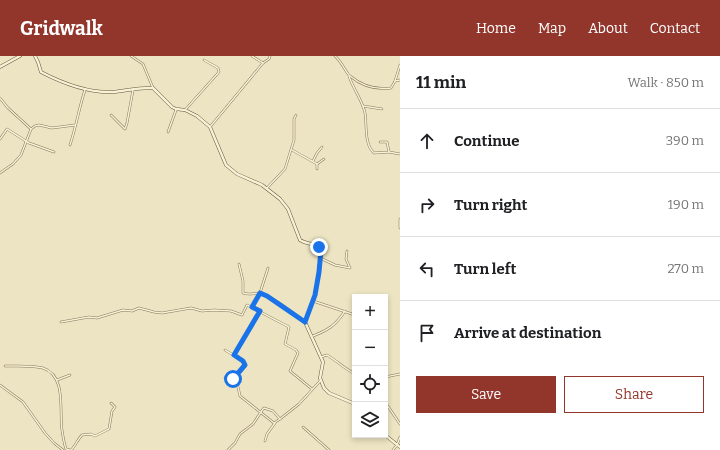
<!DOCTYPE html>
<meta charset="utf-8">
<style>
body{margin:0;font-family:Bitter,serif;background:#f2f2f2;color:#202124}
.controls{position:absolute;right:12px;bottom:12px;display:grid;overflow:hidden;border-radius:0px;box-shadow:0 2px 6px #0003}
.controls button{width:36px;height:36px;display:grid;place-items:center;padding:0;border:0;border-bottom:1px solid #e0e0e0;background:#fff;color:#202124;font:20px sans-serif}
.stop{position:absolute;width:12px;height:12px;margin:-9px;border:3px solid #1a73e8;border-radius:50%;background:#fff}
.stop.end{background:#1a73e8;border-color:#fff;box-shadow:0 1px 4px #0008}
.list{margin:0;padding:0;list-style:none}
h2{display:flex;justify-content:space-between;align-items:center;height:52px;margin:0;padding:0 16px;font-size:17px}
h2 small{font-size:13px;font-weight:400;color:#757577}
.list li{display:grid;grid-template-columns:26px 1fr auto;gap:12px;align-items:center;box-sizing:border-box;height:64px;padding:0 16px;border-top:1px solid #e0e0e0}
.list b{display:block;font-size:15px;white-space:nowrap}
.list em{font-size:13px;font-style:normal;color:#757577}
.actions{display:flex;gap:8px;padding:12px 16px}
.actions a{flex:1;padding:9px 0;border:1px solid #92362c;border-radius:0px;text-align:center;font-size:14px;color:#92362c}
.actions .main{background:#92362c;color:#fff}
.icon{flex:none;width:22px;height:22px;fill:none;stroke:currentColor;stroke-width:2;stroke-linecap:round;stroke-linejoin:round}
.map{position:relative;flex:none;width:400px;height:394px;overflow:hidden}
header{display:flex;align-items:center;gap:24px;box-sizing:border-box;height:56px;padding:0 20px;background:#92362c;color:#fff}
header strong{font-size:19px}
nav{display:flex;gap:22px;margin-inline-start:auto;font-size:14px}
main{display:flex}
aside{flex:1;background:#fff}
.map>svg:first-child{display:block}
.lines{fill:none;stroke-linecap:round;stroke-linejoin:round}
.minor-casing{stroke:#85765a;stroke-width:2.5}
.secondary-casing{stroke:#67573d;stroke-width:3.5}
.minor{stroke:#f7f1d5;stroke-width:1.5}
.secondary{stroke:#f7f1d5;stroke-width:2.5}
.route{stroke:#1a73e8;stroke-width:5}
</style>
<header>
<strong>Gridwalk</strong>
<nav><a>Home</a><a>Map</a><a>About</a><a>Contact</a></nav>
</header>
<main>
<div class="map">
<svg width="400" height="394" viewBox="0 0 400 394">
<rect width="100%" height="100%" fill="#ece4c2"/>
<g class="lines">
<!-- minor casing -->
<g class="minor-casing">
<g id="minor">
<polyline points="131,0 143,8 153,32"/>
<polyline points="252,0 263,7 269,3 270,0"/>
<path d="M335,0c7,6 11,17 15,20 12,10 26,14 41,12l4,-7"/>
<polyline points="400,9 395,25 400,24"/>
<path d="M349,20c4,13 13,23 16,37 2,12 -1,31 9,40l15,-1 -2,-10h-7"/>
<polyline points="0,42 8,52 31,73"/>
<polyline points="363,50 382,53"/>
<polyline points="185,54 219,16 218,12 204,4"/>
<polyline points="111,59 125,73 127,67 133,34"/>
<polyline points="210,71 263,7"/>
<polyline points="168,76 176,54"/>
<polyline points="0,83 7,73 29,87 54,96"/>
<path d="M70,89c6,-18 9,-37 15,-55"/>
<polyline points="292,94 317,108 317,113"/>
<polyline points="389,96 400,98"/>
<polyline points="313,105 317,97 322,91"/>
<polyline points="317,108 324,103"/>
<polyline points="0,117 13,108 21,99 31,73 35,70 39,69 52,72 75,69"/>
<polyline points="267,132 285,113 294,84 294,63 296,59"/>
<polyline points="400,163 400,172"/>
<polyline points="320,202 335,209 350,212 346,203 347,195"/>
<path d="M239,208l4,17v12c7,3 12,-1 19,1 14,4 31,19 43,28"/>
<polyline points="313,245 355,259"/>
<polyline points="252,251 260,237 268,212"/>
<polyline points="61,266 89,261 97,262 123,254 132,255 139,252 154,256 162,257 191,252 202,255 214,254 231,255 242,259 247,249 289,271 285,288 296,294 298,297 290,315 312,333"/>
<path d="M313,280c15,-6 22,-10 32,-25"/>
<polyline points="225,294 243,305 245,308 233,323"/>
<polyline points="234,299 260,255"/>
<path d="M321,301l6,-2c10,6 18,14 28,19"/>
<path d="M5,310c12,0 27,-1 38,2 24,8 16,43 19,62 1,7 2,13 4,19l4,1"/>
<polyline points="385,321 400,318"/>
<polyline points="225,322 233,323"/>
<polyline points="233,323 238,331 240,340 274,367 280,363"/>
<polyline points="57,324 70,319"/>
<polyline points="0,329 23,346 45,377 54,387 63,394"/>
<polyline points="385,346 400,368"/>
<polyline points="303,371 329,394"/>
<polyline points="265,385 267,378 275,367"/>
<path d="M71,394c3,-2 7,-11 11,-15l9,-1 4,2 14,-7 3,-18 3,-4 -4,-4"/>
<polyline points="228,394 235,387 240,378 253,368 263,353 264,352 273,355 280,363 299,348 321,324"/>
<polyline points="393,394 397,389 400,381"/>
</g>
</g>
<!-- secondary casing -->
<g class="secondary-casing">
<g id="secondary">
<path d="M35,0l3,6 3,10c21,11 47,21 72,20 13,-1 26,-5 40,-4l19,19 4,2 9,1 12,6 13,11 16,38 11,9 25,11 18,14 8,10 12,31c7,5 16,2 21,10l-2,22 -4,23 -10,27 18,40 -3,16 4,10 5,5 26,11"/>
<polyline points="0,11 20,0"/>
<polyline points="385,379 400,391"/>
</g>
</g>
<!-- minor -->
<use href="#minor" class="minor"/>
<!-- secondary -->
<use href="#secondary" class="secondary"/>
</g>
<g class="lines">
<!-- route -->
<polyline class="route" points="233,323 245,309 243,305 234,299 260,255 252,251 260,237 267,240 305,266 315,239 319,216 321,194 319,191"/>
</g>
</svg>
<div class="controls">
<button>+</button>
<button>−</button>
<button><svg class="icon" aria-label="locate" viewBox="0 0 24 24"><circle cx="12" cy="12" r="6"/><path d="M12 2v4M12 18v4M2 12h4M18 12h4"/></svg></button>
<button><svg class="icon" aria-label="layers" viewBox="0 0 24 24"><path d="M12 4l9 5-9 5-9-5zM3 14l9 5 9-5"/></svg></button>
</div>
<div class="stop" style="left:233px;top:323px"></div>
<div class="stop end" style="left:319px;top:191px"></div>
</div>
<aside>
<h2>11 min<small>Walk · 850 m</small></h2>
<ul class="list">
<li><svg class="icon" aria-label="ahead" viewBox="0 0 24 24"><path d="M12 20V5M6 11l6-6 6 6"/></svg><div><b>Continue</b></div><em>390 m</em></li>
<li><svg class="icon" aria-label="right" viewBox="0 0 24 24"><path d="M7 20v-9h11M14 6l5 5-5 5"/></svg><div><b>Turn right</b></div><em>190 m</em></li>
<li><svg class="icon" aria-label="left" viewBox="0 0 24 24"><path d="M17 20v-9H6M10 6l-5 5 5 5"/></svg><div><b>Turn left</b></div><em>270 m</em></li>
<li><svg class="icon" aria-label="arrive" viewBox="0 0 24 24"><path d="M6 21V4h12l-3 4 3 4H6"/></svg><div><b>Arrive at destination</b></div></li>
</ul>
<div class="actions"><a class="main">Save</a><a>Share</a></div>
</aside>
</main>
